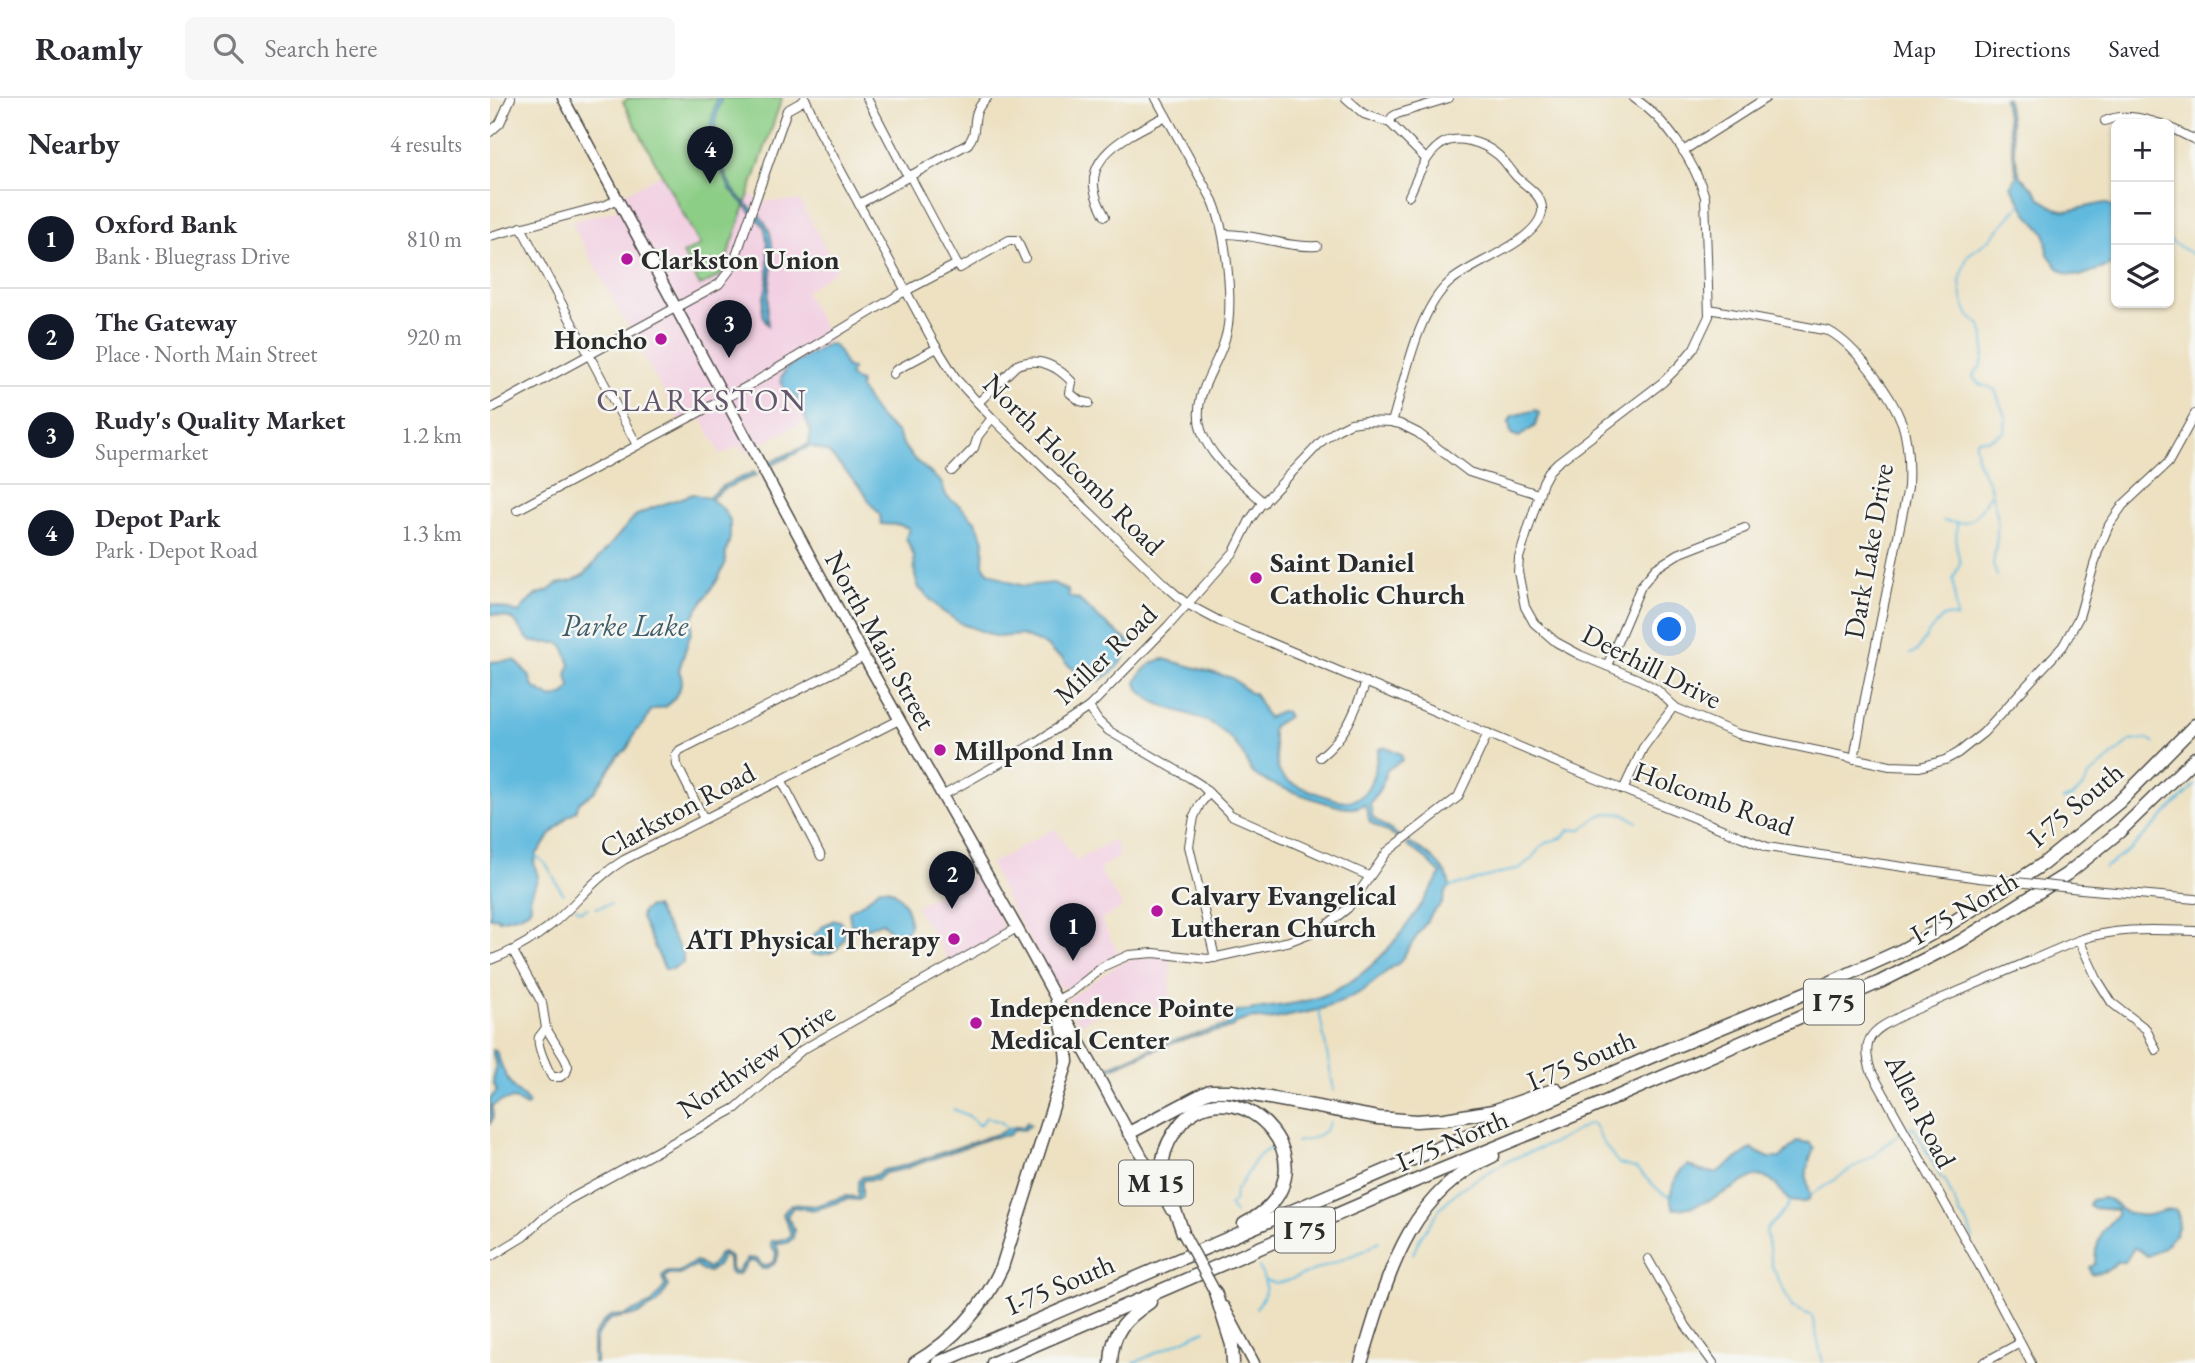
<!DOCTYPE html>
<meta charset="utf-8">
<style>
body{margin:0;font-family:"EB Garamond",serif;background:#f7f7f7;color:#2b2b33}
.controls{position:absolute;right:21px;top:21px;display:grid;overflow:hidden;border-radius:10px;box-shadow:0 2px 5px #0004}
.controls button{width:63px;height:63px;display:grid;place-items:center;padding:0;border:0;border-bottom:2px solid #e1e1e2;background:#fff;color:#2b2b33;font:35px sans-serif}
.you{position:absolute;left:1180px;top:532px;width:24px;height:24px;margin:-18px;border:5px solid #fff;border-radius:50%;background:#1a73e8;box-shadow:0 0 0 10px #1a73e833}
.badge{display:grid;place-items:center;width:46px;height:46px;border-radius:50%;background:#111827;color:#fff;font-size:23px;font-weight:700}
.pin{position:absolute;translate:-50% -58px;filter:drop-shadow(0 2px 4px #0008)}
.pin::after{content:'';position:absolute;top:37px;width:24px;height:21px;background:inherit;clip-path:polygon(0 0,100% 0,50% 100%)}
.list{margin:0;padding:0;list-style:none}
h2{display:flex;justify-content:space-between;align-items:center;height:91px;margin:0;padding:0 28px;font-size:30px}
h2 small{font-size:23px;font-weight:400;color:#7c7c81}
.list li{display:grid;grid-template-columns:46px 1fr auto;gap:21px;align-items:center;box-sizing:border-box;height:98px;padding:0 28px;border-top:2px solid #e1e1e2}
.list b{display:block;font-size:26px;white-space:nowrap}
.list p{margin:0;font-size:23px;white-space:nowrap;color:#7c7c81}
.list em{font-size:23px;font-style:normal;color:#7c7c81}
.icon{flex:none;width:38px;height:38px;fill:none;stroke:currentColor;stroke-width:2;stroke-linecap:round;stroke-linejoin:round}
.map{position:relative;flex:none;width:1705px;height:1265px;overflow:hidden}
header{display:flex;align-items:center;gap:42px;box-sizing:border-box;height:98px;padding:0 35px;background:#fff;border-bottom:2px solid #e1e1e2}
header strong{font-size:33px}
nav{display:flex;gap:38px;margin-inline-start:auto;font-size:24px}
.search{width:490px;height:63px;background:#f7f7f7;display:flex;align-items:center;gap:18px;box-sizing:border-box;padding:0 24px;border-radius:10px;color:#7c7c81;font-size:26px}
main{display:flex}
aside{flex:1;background:#fff}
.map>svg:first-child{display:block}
.built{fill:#f2d0e2}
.green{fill:#8cce86;stroke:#5c7c58;stroke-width:2}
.water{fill:#61bade;stroke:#467284;stroke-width:2}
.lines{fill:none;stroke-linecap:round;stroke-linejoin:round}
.stream{stroke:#61bade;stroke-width:2}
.minor-casing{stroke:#484642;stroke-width:10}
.major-casing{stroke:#484642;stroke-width:13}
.highway-casing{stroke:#484642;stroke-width:15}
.minor{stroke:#fff;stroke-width:8}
.major{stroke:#fff;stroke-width:10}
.highway{stroke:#fff;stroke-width:12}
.minor-bridge-casing{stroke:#484642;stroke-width:10;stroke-linecap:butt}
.major-bridge-casing{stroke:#484642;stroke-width:13;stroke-linecap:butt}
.minor-bridge{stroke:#fff;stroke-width:8}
.major-bridge{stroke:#fff;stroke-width:10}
.poi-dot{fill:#b5179e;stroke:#f6f6f2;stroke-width:2.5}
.labels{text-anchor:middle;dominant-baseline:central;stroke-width:5;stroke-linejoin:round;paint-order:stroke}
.shield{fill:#f6f6f2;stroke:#686867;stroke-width:2}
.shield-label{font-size:26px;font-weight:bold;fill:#2b2b2b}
.poi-label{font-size:28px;font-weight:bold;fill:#2b2b2b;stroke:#f6f6f2;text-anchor:start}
.street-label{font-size:28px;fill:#2b2b2b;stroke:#f6f6f2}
.water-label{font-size:30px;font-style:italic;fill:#3e5d6a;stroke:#f6f6f2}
.quarter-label{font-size:32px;letter-spacing:2px;fill:#64566c;stroke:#f6f6f2}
</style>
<header>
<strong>Roamly</strong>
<div class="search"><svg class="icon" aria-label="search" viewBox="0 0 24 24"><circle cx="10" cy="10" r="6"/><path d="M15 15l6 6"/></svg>Search here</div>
<nav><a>Map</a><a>Directions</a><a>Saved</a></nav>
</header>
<main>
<aside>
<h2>Nearby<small>4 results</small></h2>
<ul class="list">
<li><span class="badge">1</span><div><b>Oxford Bank</b><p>Bank · Bluegrass Drive</p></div><em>810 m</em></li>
<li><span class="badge">2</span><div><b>The Gateway</b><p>Place · North Main Street</p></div><em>920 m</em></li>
<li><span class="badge">3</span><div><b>Rudy's Quality Market</b><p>Supermarket</p></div><em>1.2 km</em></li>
<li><span class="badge">4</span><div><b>Depot Park</b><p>Park · Depot Road</p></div><em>1.3 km</em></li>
</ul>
</aside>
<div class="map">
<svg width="1705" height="1265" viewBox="0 0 1705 1265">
<rect width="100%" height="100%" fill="#f6f6f2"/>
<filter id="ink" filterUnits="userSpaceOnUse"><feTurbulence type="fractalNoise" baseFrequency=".0143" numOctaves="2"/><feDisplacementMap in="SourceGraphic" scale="14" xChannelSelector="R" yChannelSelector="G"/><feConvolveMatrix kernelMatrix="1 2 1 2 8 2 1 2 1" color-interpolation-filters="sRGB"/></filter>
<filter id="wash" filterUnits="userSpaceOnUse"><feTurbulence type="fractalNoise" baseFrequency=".00686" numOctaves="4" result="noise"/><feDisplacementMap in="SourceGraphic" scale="28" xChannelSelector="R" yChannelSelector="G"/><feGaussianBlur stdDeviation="1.57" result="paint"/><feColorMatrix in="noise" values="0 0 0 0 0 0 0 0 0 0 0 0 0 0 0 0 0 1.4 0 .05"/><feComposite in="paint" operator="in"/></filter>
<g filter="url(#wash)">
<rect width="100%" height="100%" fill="#ede1c2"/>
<!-- built -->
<g class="built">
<polygon points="171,76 210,147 231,177 259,96 271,103 310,103 347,171 315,194 340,242 319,255 333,282 338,311 255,355 250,347 231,357 212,321 193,330 81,124 126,112 132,97"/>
<polygon points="565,730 586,763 624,741 630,758 609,771 633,809 611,822 629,856 582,888 574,891 565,885 519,807 500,766"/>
<polygon points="488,775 512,826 512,835 460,865 425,808"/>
<polygon points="665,858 681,861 679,909 640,909 636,901 589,926 577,904 579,900 632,864 649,860"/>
</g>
<!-- green -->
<polygon class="green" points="139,0 292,0 231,177 210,188 193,156 210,147 133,4"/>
<!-- water -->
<g class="water">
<path d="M227,0h5c-4,10 -7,21 -7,32 0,23 11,54 27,70 10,9 24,19 28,33 8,31 -6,61 -2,92 -12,-12 -1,-33 0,-48 0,-17 1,-35 -4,-51l-34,-37 -14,-30 -4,-16 -1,-20z"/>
<polygon points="1514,0 1517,0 1525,58 1530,78 1544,91 1551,101 1565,110 1576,113 1615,105 1625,110 1626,162 1619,168 1590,178 1578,176 1568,170 1558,156 1555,135 1539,118 1521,88 1527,78"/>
<path d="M342,246l6,6 9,18h5v2l-3,5 5,5 6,2v7l18,27 20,18 7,14 9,11 27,23 6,15 12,8 16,16 9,19 -1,24 4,7 22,11 15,4 29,-3 15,7 1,7 9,2 22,20 29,23 2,3c-6,15 -26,42 -45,35 -5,-2 -9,-8 -13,-11 -5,-4 -8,-5 -11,-11l-8,-4 -8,-9 -25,-10 -23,2 -36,-13 -20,-13 -23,-23 -4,-12 -1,-20 -8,-18 3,-10 -10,-3 -18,-1 -1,-9 -11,-14 -6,-11 -35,-38 -18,-6 -39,20 -2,-3 40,-19 2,-12 -10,-25 -6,-11 -11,-4 -3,-14 6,-10 39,-23z"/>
<polygon points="1046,312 1049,315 1045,328 1029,339 1021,336 1019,324 1022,318"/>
<path d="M264,374l2,3 -33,14 -12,10 12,10 7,11v18l-4,14 -1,12 -7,15 -25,37 -2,16 -12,38 3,9 -2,9 -6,11 -7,7 -16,4 -6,12 -9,9 -9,18 -9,7 -23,35 -16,12 -3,8 -8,5 -15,16 -17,23 -2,8 4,14 -8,21 1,8 -2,4 -9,5 -21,5 -2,-3 -7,1v-256l25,-2 14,15 4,12 19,11 13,-4 5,-7 -3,-12 3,-10 -7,-20c-9,-5 -22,0 -33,-4 -20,-20 -6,-22 -40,-27v-10l29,9 5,-7 12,-11 12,-4 9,-7 15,-3 13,-7 50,-58 17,-8 41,-14 15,4 14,-12z"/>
<path d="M674,561l68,19 18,15h4l14,25 13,-7 4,1 3,5 -15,9 -1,4 6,39c5,13 19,17 31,21 22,9 50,23 62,-9 5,-10 5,-22 8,-32l6,-2 16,7 1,6 -15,10 -5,15 -12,19 3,14 26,18 -2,2 -27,-16 -5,-18c-5,2 -10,5 -15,4 -14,0 -86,-25 -96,-34 -5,-5 -6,-12 -10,-18 -7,-12 -18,-23 -30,-31 -22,-15 -67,-15 -78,-42 4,-12 15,-22 28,-24z"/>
<path d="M918,745c17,7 40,24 42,44l-4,4 -4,13 -9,8 -34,51 -7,4 -29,24 -22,11 -23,8 -38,8 -12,2 -16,-2 -16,5 -5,5 -40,9 -35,12 -46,20 -2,-2 54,-23 66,-19 1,-11c28,-7 57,-7 84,-15 62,-18 96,-75 128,-125l-18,-18 -16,-10z"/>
<path d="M390,790c20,-1 29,21 30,38l-6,8 -10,2 -12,-14 -22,9 -9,-6 -2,-13c5,-5 9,-5 14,-9 7,-4 10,-10 17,-15z"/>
<polygon points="159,809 165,809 193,856 193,865 182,871 175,871 151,820 152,814"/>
<path d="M345,822l5,1c14,21 -9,38 -28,33l-4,-8c3,-11 16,-22 27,-26z"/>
<path d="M2,952l4,1c5,13 8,25 17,36 5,7 12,9 16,17l-3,2 -12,-7 -13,2 -9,5 1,11 -3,8v-26l7,-8 -4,-9 3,-16z"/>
<path d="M537,1024l4,3 -7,5 -9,-1 -6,6 -19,3 -86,31 -19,4 -7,6 -14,1 -2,2v15l-3,3 -12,-1 -32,11 -22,-3 -6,9 7,14 -1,8 -6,5h-12c8,12 1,24 -13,26l-6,-7 -7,-1 -10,13 -7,1 -3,-3 -1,-13 -5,-4 -6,11 -8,6 -7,-1 -6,-6 -16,10h-13l-2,4 4,7 -12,18 -21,11 -25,4 -5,4 -10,14v26h-3v-27l11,-15 6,-5 15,-1 27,-12 13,-17 -3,-9 5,-5h12l17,-11 12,8c7,-4 8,-14 15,-17l8,6v10l2,4h4l11,-14 9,1 6,7 9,-3 3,-4 1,-7 -5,-6v-5l15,-2 4,-3v-5l-7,-17 8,-10 24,2 30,-10 13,1v-16l4,-4 14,-2 8,-5 19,-4 84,-29c15,-3 25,-13 37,-10z"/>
<path d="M1307,1043l12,2 5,5c-7,19 -11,26 -3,47l-3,6c-34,9 -22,-30 -56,-24 -24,14 -50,31 -78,32 -8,-12 1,-37 14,-44l12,6 16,2 35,-24 18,9h11z"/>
<path d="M1614,1100c10,2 10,7 18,12 3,2 11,4 16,5 13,3 25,-7 38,-5 11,20 -12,40 -29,46l-9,-7 -4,-1 -9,14h-9c-6,10 -14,10 -25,12l-1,-7 5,-3 1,-14 6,-19 15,-16v-5l-24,-2 -4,-3 2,-5z"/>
</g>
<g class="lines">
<!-- stream -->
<g class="stream">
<polyline points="1679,142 1705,158"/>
<path d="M1453,423c6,0 13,3 18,2 14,0 24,-20 29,-30"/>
<path d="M1507,478l-4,-11 4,-29v-21l-8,-32 -11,-20 -3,-20 3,-4 10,1 17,-9 1,-12 -11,-29c-9,-6 -17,-2 -22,-14l9,-12 2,-11v-17l-3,-10 -12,-10 -6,-13 -3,-21 4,-16 4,-11 21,-15 32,-36"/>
<polyline points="1420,556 1427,553 1439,534 1453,519 1458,518 1467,520 1463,481 1470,465 1466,447 1467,424"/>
<polyline points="1704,677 1705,678"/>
<polyline points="1573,702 1582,699 1594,688 1599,678 1640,643 1658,641 1664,645"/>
<path d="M46,759c16,8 18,26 28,37"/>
<polyline points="1614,770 1641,751 1705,687"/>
<polyline points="960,789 1030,770 1041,761 1050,750 1057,744 1072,740 1079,732 1092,731 1107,719 1117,715 1135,716 1147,724"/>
<polyline points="86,810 91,813 98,810"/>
<polyline points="106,810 121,806"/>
<polyline points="829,912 844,993"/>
<polyline points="463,1011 479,1018 488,1027 492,1025 496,1019 511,1024 518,1031"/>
<polyline points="1418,1031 1423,1028 1451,1080 1455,1082 1470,1116 1477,1124 1483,1141"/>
<path d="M806,1044c13,-2 30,-7 34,-20"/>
<polyline points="1321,1097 1385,1056 1410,1035"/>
<polyline points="1300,1103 1296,1111 1276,1132 1282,1168 1302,1209 1322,1218 1333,1265"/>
<path d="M745,1115l-6,-8 5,-3 1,-11c14,-13 16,-36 37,-43"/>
<polyline points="923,1156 929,1142 952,1108 970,1091 1017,1063 1068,1043 1100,1025 1104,1027 1112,1043 1129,1066 1145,1070 1172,1095 1181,1099"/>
<polyline points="775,1182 786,1185 797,1183 876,1152 889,1143"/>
<path d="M766,1210c13,-16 11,-24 3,-41"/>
<polyline points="644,1265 715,1232"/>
</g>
</g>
</g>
<g filter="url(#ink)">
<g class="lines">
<!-- minor casing -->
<g class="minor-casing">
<g id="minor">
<polyline points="315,0 330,34 444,245 467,282 502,320 674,486 697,506 729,523 1104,680 1277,749 1489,780"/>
<polyline points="377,0 415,73 420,78 467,166"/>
<path d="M666,0l57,103c13,31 22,106 12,138 -9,31 -34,56 -24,91 10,30 41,52 63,73"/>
<polyline points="856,0 874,16 900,25 936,61"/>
<path d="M1144,0c31,20 61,64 71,99l4,119 -15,32 -13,16 -18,18 -106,81 -8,8 -6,11 -24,76 -1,14 7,35 9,16 22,19 24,13 58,24 18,10 20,19 62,26 152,32 30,1 25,-7 13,-7 25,-20 80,-87 16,-29 19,-66 11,-26 14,-20 45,-42 27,-49"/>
<path d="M1615,23c19,-8 37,-3 56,3"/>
<polyline points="900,25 902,19 907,16 959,0"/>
<polyline points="1679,29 1705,42"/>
<polyline points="0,34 10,25 21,0"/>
<polyline points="1193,53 1276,0"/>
<path d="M369,106l109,-60c13,-16 -1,-28 19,-46"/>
<path d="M615,118c-3,-6 -7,-13 -9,-20 -14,-44 41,-64 70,-80"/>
<polyline points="31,129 147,347"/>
<path d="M733,136c32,-1 62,14 94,12"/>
<polyline points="0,138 116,107 128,101"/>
<path d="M1219,211l120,22c27,15 62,63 73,92 7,21 7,43 6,64l-43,211 -11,61"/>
<polyline points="403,276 406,272 447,250"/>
<path d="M488,305l39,-38c22,-9 40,1 55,17l-2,11 10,8 9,2"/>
<polyline points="0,311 229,186 242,169 246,158 297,12 315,2"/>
<path d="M902,324c13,-41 25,-113 59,-141 20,-18 86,-39 91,-69 2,-18 -18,-26 -27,-37 -6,-7 -10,-14 -17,-20 -15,-13 -43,-22 -59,-9 -15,11 -22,33 -30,50"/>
<polyline points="462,373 484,350 488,338 502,320"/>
<polyline points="27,412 260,287 410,196 467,166 470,170 519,142 527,142 535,160"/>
<polyline points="1117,568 1151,488 1166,470 1188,456 1255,430"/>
<polyline points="599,609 608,623 619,633 700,680 711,687 741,717 879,778"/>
<path d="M830,659c27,-22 34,-43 46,-75"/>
<polyline points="292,683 331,758"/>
<polyline points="1133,692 1153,650 1184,608"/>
<polyline points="719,695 710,706 704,719 699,748 725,860"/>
<polyline points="452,698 545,645 599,609 678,528 744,454 760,422 770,408 832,343 847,332 861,325 875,323 901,324 910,326 928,335 979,374 1048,396"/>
<polyline points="214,721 187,667 186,657 190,652 374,559"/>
<polyline points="1591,791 1705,801"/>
<polyline points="1589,842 1607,881 1622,905 1656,931 1666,952"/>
<path d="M23,853l29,52 4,25 19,31 3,7 -2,7 -6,4h-8c-4,-7 -16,-32 -13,-40 0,0 7,-9 7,-9"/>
<path d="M0,862c22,-8 43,-20 61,-35 27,-22 41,-46 73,-65l275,-140"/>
<polyline points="567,902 580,895 614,868 639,857 664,855 718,861 800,843 833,830 858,810 897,754 968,699 998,635"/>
<polyline points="0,1159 33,1139 52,1121 78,1102 246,1010 312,952 527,830"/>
<polyline points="1158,1161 1196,1228 1223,1265"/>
<polyline points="1493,1265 1530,1245"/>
<path d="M1541,1265l-49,-93 -111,-199c-12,-36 5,-42 34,-57l174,-74c38,-13 77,-10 116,-9"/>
</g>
</g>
<!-- major casing -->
<g class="major-casing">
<g id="major">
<polyline points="73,0 374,559 539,851 681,1112"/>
<polyline points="734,1209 764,1265"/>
</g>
</g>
<!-- highway casing -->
<g class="highway-casing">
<g id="highway">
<polyline points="639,1035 713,996 720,993 741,993 888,1020 926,1023 955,1021 1003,1013 1066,991"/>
<path d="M693,1135c-6,-20 -22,-52 -20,-73 2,-14 10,-27 19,-38 56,-61 163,50 62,102"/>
<polyline points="725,1194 742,1247 743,1265"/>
<path d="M425,1265c39,-23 68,-55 87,-96l65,-205 -2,-24 -8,-38"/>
<polyline points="448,1265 1172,954 1330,889 1410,853 1460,826 1553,766 1629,704 1705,627"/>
<polyline points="503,1265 941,1076 1092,1014 1390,884 1471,843 1577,776 1630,733 1705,660"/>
<path d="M621,1265c1,-32 14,-44 39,-61"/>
<path d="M871,1265c26,-83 44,-168 132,-207"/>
</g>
</g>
<!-- minor -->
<use href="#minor" class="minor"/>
<!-- major -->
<use href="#major" class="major"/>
<!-- highway -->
<use href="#highway" class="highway"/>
<!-- minor-bridge casing -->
<g class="minor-bridge-casing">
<polyline id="minor-bridge" points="1489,780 1591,791"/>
</g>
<!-- major-bridge casing -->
<g class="major-bridge-casing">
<polyline id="major-bridge" points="693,1135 725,1194"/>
</g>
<!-- minor-bridge -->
<use href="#minor-bridge" class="minor-bridge"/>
<!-- major-bridge -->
<use href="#major-bridge" class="major-bridge"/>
</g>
</g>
<!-- markers -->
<g class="poi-dot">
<circle cx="137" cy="161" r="7"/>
<circle cx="171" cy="241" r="7"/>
<circle cx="766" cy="480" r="7"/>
<circle cx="450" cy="652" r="7"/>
<circle cx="667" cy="813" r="7"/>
<circle cx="464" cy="841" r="7"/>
<circle cx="486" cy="925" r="7"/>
</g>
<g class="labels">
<!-- shield labels -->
<g class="shield">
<rect x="1314" y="881.5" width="60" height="45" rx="5"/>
<rect x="629" y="1062.5" width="74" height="45" rx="5"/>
<rect x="785" y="1109.5" width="60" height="45" rx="5"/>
</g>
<g class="shield-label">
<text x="1344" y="904">I 75</text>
<text x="666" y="1085">M 15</text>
<text x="815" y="1132">I 75</text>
</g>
<!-- poi labels -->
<g class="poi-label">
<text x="151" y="161">Clarkston Union</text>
<text x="157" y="241" text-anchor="end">Honcho</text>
<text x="780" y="464">Saint Daniel<tspan x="780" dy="32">Catholic Church</tspan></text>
<text x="464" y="652">Millpond Inn</text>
<text x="681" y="797">Calvary Evangelical<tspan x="681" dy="32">Lutheran Church</tspan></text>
<text x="450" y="841" text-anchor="end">ATI Physical Therapy</text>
<text x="500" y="909">Independence Pointe<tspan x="500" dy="32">Medical Center</tspan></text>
</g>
<!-- street labels -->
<g class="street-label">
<text transform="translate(584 366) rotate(45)">North Holcomb Road</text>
<text transform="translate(1378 453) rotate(-80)">Dark Lake Drive</text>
<text transform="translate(391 542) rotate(61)">North Main Street</text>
<text transform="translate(615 556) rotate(-44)">Miller Road</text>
<text transform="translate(1162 568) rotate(27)">Deerhill Drive</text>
<text transform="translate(1224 700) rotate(20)">Holcomb Road</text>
<text transform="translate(1585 706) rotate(-40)">I-75 South</text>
<text transform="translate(187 712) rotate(-28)">Clarkston Road</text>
<text transform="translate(1474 809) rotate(-30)">I-75 North</text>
<text transform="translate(266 962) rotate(-34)">Northview Drive</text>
<text transform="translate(1091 962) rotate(-23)">I-75 South</text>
<text transform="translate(1431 1013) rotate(63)">Allen Road</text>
<text transform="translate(962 1042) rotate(-23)">I-75 North</text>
<text transform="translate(570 1186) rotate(-23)">I-75 South</text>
</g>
<!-- water labels -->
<g class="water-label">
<text x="135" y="527">Parke Lake</text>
</g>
<!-- quarter labels -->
<g class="quarter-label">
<text x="212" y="302">CLARKSTON</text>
</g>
</g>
</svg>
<div class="controls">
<button>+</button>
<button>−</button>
<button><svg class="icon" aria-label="layers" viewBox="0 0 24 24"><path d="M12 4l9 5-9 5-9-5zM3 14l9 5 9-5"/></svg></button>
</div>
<div class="you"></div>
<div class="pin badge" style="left:583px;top:863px">1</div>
<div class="pin badge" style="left:462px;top:811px">2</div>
<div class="pin badge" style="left:239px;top:260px">3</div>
<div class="pin badge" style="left:220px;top:86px">4</div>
</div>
</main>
